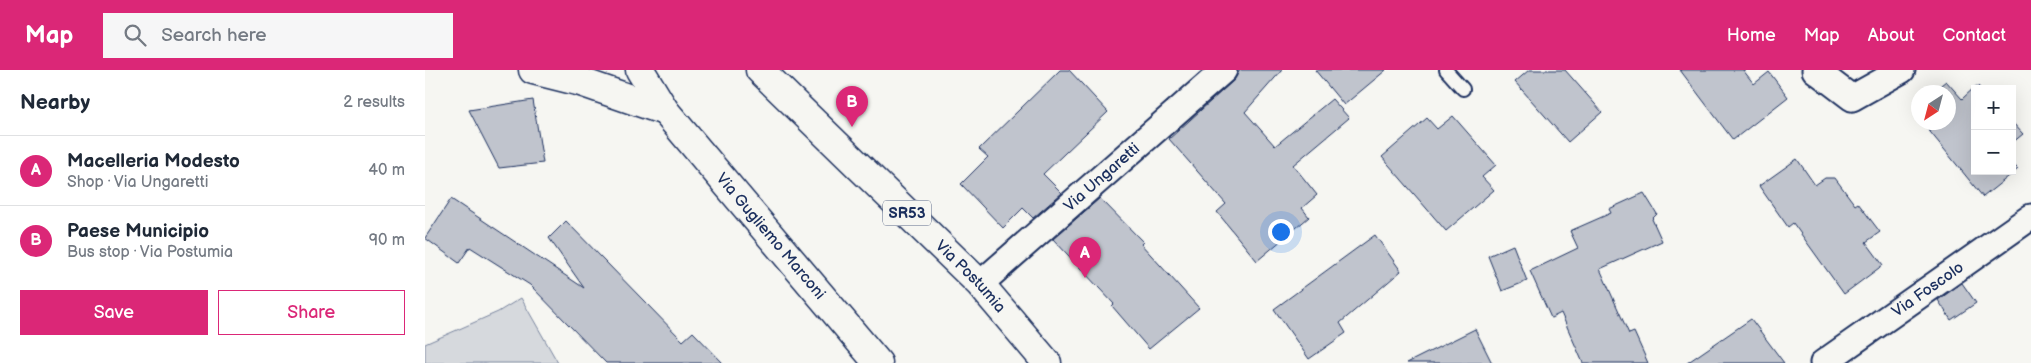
<!DOCTYPE html>
<meta charset="utf-8">
<style>
body{margin:0;font-family:"Balsamiq Sans",sans-serif;background:#f6f6f7;color:#1f2937}
.controls{position:absolute;right:15px;top:15px;display:grid;overflow:hidden;border-radius:0px;box-shadow:0 5px 20px #0002}
.controls button{width:45px;height:45px;display:grid;place-items:center;padding:0;border:0;border-bottom:1px solid #e0e1e3;background:#fff;color:#1f2937;font:25px sans-serif}
.compass{position:absolute;left:1486px;top:15px;width:45px;height:45px;border-radius:50%;background:#fff;box-shadow:0 5px 20px #0002;rotate:216deg}
.you{position:absolute;left:855px;top:161px;width:18px;height:18px;margin:-12px;border:4px solid #fff;border-radius:50%;background:#1a73e8;box-shadow:0 0 0 8px #1a73e833}
.badge{display:grid;place-items:center;width:32px;height:32px;border-radius:50%;background:#db2777;color:#fff;font-size:16px;font-weight:700}
.pin{position:absolute;translate:-50% -41px;filter:drop-shadow(0 1px 2px #0008)}
.pin::after{content:'';position:absolute;top:26px;width:18px;height:15px;background:inherit;clip-path:polygon(0 0,100% 0,50% 100%)}
.list{margin:0;padding:0;list-style:none}
h2{display:flex;justify-content:space-between;align-items:center;height:65px;margin:0;padding:0 20px;font-size:21px}
h2 small{font-size:16px;font-weight:400;color:#747a83}
.list li{display:grid;grid-template-columns:32px 1fr auto;gap:15px;align-items:center;box-sizing:border-box;height:70px;padding:0 20px;border-top:1px solid #e0e1e3}
.list b{display:block;font-size:19px;white-space:nowrap}
.list p{margin:0;font-size:16px;white-space:nowrap;color:#747a83}
.list em{font-size:16px;font-style:normal;color:#747a83}
.actions{display:flex;gap:10px;padding:15px 20px}
.actions a{flex:1;padding:11px 0;border:1px solid #db2777;border-radius:0px;text-align:center;font-size:18px;color:#db2777}
.actions .main{background:#db2777;color:#fff}
.icon{flex:none;width:28px;height:28px;fill:none;stroke:currentColor;stroke-width:2;stroke-linecap:round;stroke-linejoin:round}
.map{position:relative;flex:none;width:1606px;height:293px;overflow:hidden}
header{display:flex;align-items:center;gap:30px;box-sizing:border-box;height:70px;padding:0 25px;background:#db2777;color:#fff}
header strong{font-size:24px}
nav{display:flex;gap:28px;margin-inline-start:auto;font-size:18px}
.search{width:350px;height:45px;background:#f6f6f7;display:flex;align-items:center;gap:12px;box-sizing:border-box;padding:0 18px;border-radius:0px;color:#747a83;font-size:19px}
main{display:flex}
aside{flex:1;background:#fff}
.map>svg:first-child{display:block}
.green{fill:#d6d9dd;stroke:#78849e}
.building{fill:#c0c4cd;stroke:#1b2f5e}
.lines{fill:none;stroke-linecap:round;stroke-linejoin:round}
.lane-casing{stroke:#1b2f5e;stroke-width:16}
.street-casing{stroke:#1b2f5e;stroke-width:29}
.secondary-casing{stroke:#1b2f5e;stroke-width:31}
.primary-casing{stroke:#1b2f5e;stroke-width:31}
.lane{stroke:#f6f6f2;stroke-width:12}
.street{stroke:#f6f6f2;stroke-width:25}
.secondary{stroke:#f6f6f2;stroke-width:28}
.primary{stroke:#f6f6f2;stroke-width:28}
.labels{text-anchor:middle;dominant-baseline:central;stroke-width:4.5;stroke-linejoin:round;paint-order:stroke}
.shield{fill:#f6f6f2;stroke:#5d6b8a;stroke-width:1}
.shield-label{font-size:15px;font-weight:bold;fill:#1b2f5e}
.street-label{font-size:16px;fill:#1b2f5e;stroke:#f6f6f2}
</style>
<header>
<strong>Map</strong>
<div class="search"><svg class="icon" aria-label="search" viewBox="0 0 24 24"><circle cx="10" cy="10" r="6"/><path d="M15 15l6 6"/></svg>Search here</div>
<nav><a>Home</a><a>Map</a><a>About</a><a>Contact</a></nav>
</header>
<main>
<aside>
<h2>Nearby<small>2 results</small></h2>
<ul class="list">
<li><span class="badge">A</span><div><b>Macelleria Modesto</b><p>Shop · Via Ungaretti</p></div><em>40 m</em></li>
<li><span class="badge">B</span><div><b>Paese Municipio</b><p>Bus stop · Via Postumia</p></div><em>90 m</em></li>
</ul>
<div class="actions"><a class="main">Save</a><a>Share</a></div>
</aside>
<div class="map">
<svg width="1606" height="293" viewBox="0 0 1606 293">
<rect width="100%" height="100%" fill="#f6f6f2"/>
<filter id="ink" filterUnits="userSpaceOnUse"><feTurbulence type="fractalNoise" baseFrequency=".02" numOctaves="2"/><feDisplacementMap in="SourceGraphic" scale="10" xChannelSelector="R" yChannelSelector="G"/><feConvolveMatrix kernelMatrix="1 2 1 2 8 2 1 2 1" color-interpolation-filters="sRGB"/></filter>
<g filter="url(#ink)">
<!-- green -->
<polygon class="green" points="96,228 133,293 0,293 0,274 73,242"/>
<!-- building -->
<g class="building">
<polygon points="635,0 644,0 683,42 618,104 637,123 608,148 598,138 578,158 536,114 563,87 554,79"/>
<polygon points="815,0 857,0 820,42 850,76 907,29 924,48 868,95 892,125 877,138 884,147 832,191 792,142 801,134 744,69 808,11"/>
<polygon points="890,0 961,0 919,35"/>
<polygon points="1104,0 1140,0 1177,42 1143,72 1090,12"/>
<polygon points="1255,0 1318,0 1329,14 1344,2 1363,27 1308,70"/>
<polygon points="1521,11 1537,29 1552,15 1556,19 1550,19 1550,101 1587,101 1587,93 1593,99 1558,127 1497,52 1524,52 1524,22 1507,22"/>
<polygon points="108,30 118,93 74,98 44,40"/>
<polygon points="1028,46 1071,95 1057,107 1069,120 1021,161 957,87 1002,48 1012,59"/>
<polygon points="1587,52 1598,64 1587,73"/>
<polygon points="1372,89 1390,115 1400,108 1410,108 1430,135 1433,133 1455,162 1441,172 1458,195 1419,224 1368,153 1363,157 1334,116"/>
<polygon points="1219,123 1232,144 1227,149 1237,171 1175,199 1204,264 1209,262 1223,293 1158,293 1136,243 1126,248 1105,201 1153,178 1145,161 1186,143 1184,139"/>
<polygon points="675,128 718,172 716,174 774,238 724,279 687,236 689,234 628,169"/>
<polygon points="26,129 159,218 124,168 141,151 258,271 268,262 298,293 181,293 105,215 45,177 34,193 0,168"/>
<polygon points="950,165 976,201 915,253 921,263 884,289 849,239"/>
<polygon points="1088,175 1102,211 1077,221 1063,186"/>
<polygon points="1537,213 1551,233 1526,250 1513,230"/>
<polygon points="1326,249 1359,293 1262,293"/>
<polygon points="1050,259 1067,293 982,293"/>
</g>
<g class="lines">
<!-- lane casing -->
<g class="lane-casing">
<polyline id="lane" points="1021,0 1038,19"/>
</g>
<!-- street casing -->
<g class="street-casing">
<g id="street">
<polyline points="1390,0 1427,28 1477,0"/>
<path id="s1" d="M555,214l244,-214"/>
<path id="s2" d="M1398,293l208,-146"/>
</g>
</g>
<!-- secondary casing -->
<g class="secondary-casing">
<g id="secondary">
<polyline points="108,0 156,12 240,41"/>
<path id="s3" d="M215,0l25,41 213,252"/>
</g>
</g>
<!-- primary casing -->
<g class="primary-casing">
<g id="primary">
<path id="s4" d="M335,0l220,214 67,79"/>
</g>
</g>
<!-- lane -->
<use href="#lane" class="lane"/>
<!-- street -->
<use href="#street" class="street"/>
<!-- secondary -->
<use href="#secondary" class="secondary"/>
<!-- primary -->
<use href="#primary" class="primary"/>
</g>
</g>
<g class="labels">
<!-- shield labels -->
<rect class="shield" x="458" y="130.5" width="48" height="25" rx="4"/>
<g class="shield-label">
<text x="482" y="143">SR53</text>
</g>
<!-- street labels -->
<g class="street-label">
<text stroke="none"><textPath href="#s1" startOffset="162">Via Ungaretti</textPath></text>
<text stroke="none"><textPath href="#s3" startOffset="212">Via Gugliemo Marconi</textPath></text>
<text stroke="none"><textPath href="#s4" startOffset="295">Via Postumia</textPath></text>
<text stroke="none"><textPath href="#s2" startOffset="128">Via Foscolo</textPath></text>
</g>
</g>
</svg>
<div class="controls">
<button>+</button>
<button>−</button>
</div>
<svg class="compass" viewBox="-18 -18 36 36"><path d="M0-13l5 13h-10z" fill="#e53935"/><path d="M0 13l5-13h-10z" fill="#747a83"/></svg>
<div class="you"></div>
<div class="pin badge" style="left:660px;top:208px">A</div>
<div class="pin badge" style="left:427px;top:57px">B</div>
</div>
</main>
